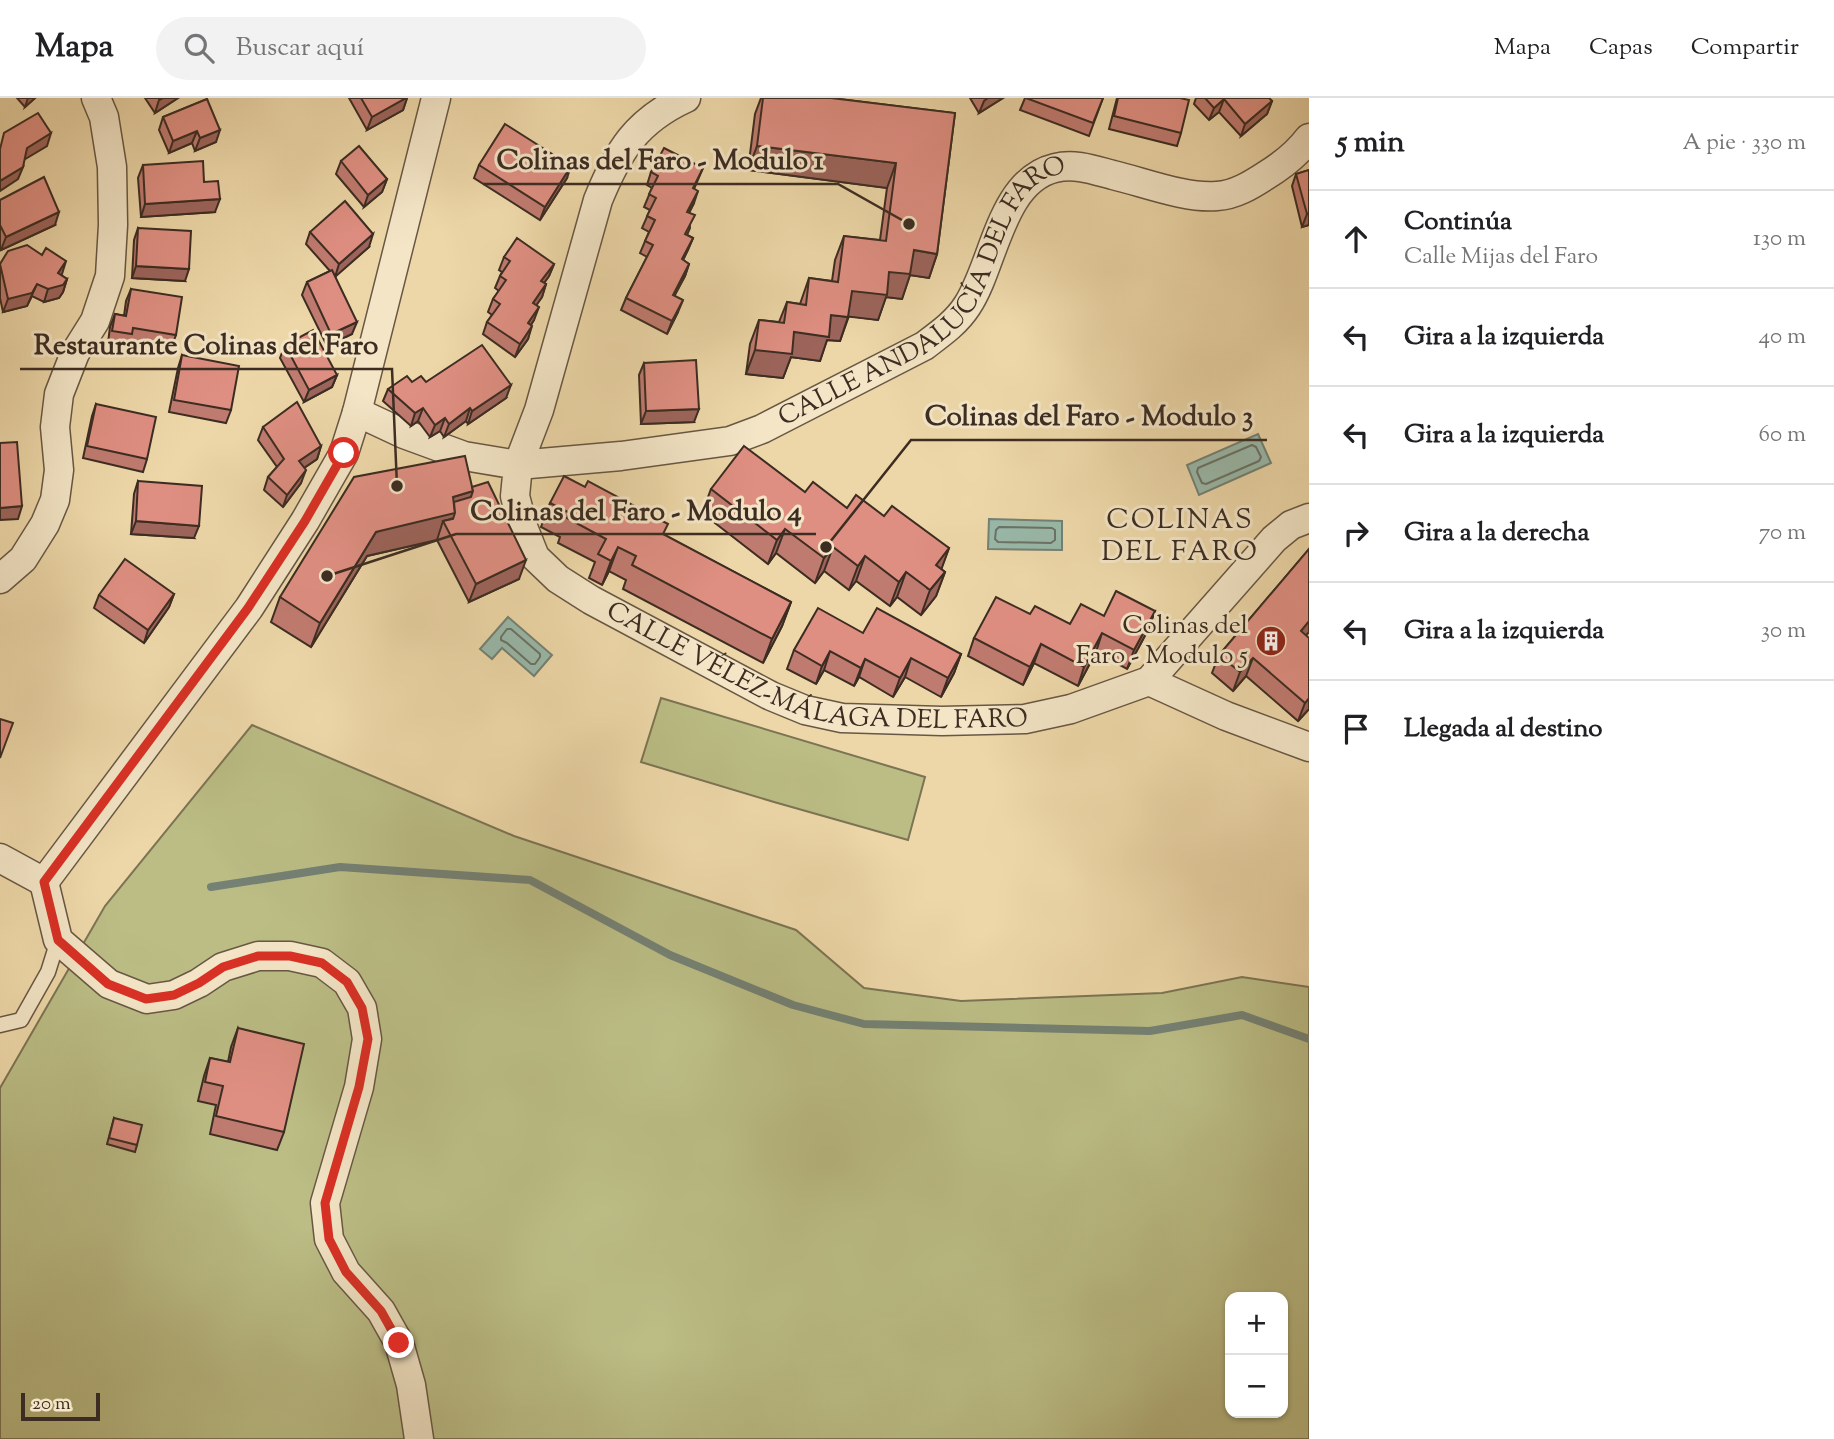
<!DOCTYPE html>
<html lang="es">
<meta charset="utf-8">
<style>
body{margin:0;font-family:"Sorts Mill Goudy",serif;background:#f2f2f2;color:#202124}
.controls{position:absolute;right:21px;bottom:21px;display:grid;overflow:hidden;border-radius:14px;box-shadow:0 2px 5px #0004}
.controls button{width:63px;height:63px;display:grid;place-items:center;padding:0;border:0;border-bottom:2px solid #e0e0e0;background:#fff;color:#202124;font:35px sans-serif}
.scale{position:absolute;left:21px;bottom:18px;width:79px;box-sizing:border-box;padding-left:7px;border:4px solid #3c2c22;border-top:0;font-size:19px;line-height:24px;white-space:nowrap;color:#3c2c22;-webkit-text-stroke:5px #f3e5c6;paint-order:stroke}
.stop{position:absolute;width:21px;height:21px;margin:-16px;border:5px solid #d93025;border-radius:50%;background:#fff}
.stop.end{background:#d93025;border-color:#fff;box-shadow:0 2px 7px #0008}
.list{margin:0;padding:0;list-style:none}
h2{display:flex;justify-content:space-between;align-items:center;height:91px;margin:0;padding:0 28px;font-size:30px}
h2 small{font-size:23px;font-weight:400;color:#757577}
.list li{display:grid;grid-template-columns:46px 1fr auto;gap:21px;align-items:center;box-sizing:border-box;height:98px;padding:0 28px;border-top:2px solid #e0e0e0}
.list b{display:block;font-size:26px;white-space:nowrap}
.list p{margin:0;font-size:23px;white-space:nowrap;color:#757577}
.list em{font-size:23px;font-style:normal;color:#757577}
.icon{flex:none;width:38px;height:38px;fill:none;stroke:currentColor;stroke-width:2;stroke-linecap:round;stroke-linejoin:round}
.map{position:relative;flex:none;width:1309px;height:1341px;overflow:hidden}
header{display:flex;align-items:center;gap:42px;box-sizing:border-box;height:98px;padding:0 35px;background:#fff;border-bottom:2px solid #e0e0e0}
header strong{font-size:33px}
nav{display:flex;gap:38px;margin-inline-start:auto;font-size:24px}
.search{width:490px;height:63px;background:#f2f2f2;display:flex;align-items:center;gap:18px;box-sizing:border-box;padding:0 24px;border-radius:38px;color:#757577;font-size:26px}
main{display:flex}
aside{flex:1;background:#fff}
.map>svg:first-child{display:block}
.green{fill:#bbbd85;stroke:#7c7454;stroke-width:2;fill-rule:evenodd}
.water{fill:#99b9aa;stroke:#748174;stroke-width:2}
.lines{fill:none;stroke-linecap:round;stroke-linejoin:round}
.shore{stroke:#6a7266;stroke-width:2}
.stream{stroke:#748174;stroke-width:8}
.service-casing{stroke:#685744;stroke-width:17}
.minor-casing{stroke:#685744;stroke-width:31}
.service{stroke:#f3e5c6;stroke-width:14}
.minor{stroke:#f3e5c6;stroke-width:28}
.wall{fill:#c07b70;stroke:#3c2c22;stroke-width:2}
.shaded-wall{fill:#9c645b;stroke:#3c2c22;stroke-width:2}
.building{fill:#df8f82;stroke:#3c2c22;stroke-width:2}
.route{stroke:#d93025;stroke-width:9}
.labels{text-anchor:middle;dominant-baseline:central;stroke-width:6;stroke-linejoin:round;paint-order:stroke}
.street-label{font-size:26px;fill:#3c2c22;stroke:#f3e5c6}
.poi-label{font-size:26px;fill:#3c2c22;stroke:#f3e5c6;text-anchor:end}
.neighbourhood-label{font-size:28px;letter-spacing:2px;fill:#3c2c22;stroke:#f3e5c6}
.leader{fill:none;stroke:#3c2c22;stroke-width:2.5}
.callout-dot{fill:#3c2c22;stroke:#f3e5c6;stroke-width:2.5}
.callout-label{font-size:28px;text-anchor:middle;font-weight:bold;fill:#3c2c22;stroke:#f3e5c6;stroke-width:6;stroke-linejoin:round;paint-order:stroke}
</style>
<header>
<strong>Mapa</strong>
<div class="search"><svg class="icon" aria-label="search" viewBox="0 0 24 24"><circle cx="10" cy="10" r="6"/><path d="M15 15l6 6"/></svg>Buscar aquí</div>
<nav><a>Mapa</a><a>Capas</a><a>Compartir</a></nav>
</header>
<main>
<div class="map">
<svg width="1309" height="1341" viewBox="0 0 1309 1341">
<rect width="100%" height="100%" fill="#edd7a8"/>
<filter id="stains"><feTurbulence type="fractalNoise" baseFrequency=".00286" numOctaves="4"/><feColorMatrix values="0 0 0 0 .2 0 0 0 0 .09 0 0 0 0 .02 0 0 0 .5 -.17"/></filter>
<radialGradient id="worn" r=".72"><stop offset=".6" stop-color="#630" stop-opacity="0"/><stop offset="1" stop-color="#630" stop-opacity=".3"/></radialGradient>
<!-- green -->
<g class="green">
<polygon points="661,600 925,679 908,742 774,704 641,664"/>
<path d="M252,627l262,111 282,94 68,58 97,13 201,-8 80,-16 67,10v452h-1309v-351l105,-182zM1230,1199h53v116h-53z"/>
</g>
<!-- water -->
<g class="water">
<polygon points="1258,336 1271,365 1199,397 1187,367"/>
<polygon points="989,421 1062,423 1062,452 988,451"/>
<polygon points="508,519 552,557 534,578 502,550 492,561 480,551"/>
</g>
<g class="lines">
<!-- shore -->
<g class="shore">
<polygon points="1252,347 1256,349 1261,359 1259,363 1206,386 1202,385 1197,374 1198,370"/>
<polygon points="999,429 1052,430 1055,432 1055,442 1051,445 998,444 995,441 996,432"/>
<polygon points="507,531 511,531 540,556 540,559 535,566 531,566 507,545 501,542 501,539"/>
</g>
<!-- stream -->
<polyline class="stream" points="211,789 340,769 530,782 670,857 793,907 864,926 1150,933 1242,917 1309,941"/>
<!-- service casing -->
<g class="service-casing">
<polyline id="service" points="0,927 21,922 48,874 58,842"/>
</g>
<!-- minor casing -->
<g class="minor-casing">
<g id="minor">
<path id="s1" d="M686,0c-50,23 -68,53 -88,102l-59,210 -21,55 103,-9 109,-15 32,-12 162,-83c16,-12 32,-23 43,-40 27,-40 33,-125 88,-138 20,-5 39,2 58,7 30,7 73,24 104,21 18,-1 34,-11 48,-20 18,-11 32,-22 44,-38"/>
<path id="s2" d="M357,314l47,22 60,22 54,9 -3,31 8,31 12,30 23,22 33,21 180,96 34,14 37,8 100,3 83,-2 46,-10 78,-28 125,-142 17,-14 18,-7"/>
<polyline points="0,481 23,461 45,426 55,402 59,372 55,329 59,296 75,255 95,223 110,178 113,127 112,69 104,19 96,0"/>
<polyline points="1149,583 1226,618 1309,649"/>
<polyline points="0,760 44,784"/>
<polyline points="44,784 249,510 305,423 344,355 357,314 436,0"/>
<polyline points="44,784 58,842 109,886 147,901 174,897 199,885 223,869 258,858 290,858 322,865 347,884 362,910 367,941 359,989 325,1105 329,1141 346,1174 381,1213 399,1245 411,1287 419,1341"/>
</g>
</g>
<!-- service -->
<use href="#service" class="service"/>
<!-- minor -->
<use href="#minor" class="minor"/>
</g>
<!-- wall -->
<g class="wall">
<polygon points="17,0 35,0 25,9"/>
<polygon points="145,0 178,0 155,15"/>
<polygon points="349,0 407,0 403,12 367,32"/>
<polygon points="761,0 831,0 955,15 937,156 929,180 910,177 902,201 886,199 878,222 849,218 840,243 827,242 820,263 791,259 783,280 746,276 750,246 759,222 779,224 787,204 800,206 809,180 832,183 835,162 844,138 880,142 887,90 748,72 755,16"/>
<polygon points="970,0 1003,0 979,15"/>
<polygon points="1025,0 1103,0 1089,38 1020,12"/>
<polygon points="1117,0 1180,0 1181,35 1177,48 1109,31"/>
<polygon points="1196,0 1269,0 1272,3 1267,16 1241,38 1219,14 1209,22 1194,6"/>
<polygon points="207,1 216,44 195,53 192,45 169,55 159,32 163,19"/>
<polygon points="341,63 387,81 382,94 364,109 336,76"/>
<polygon points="143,67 204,84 215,114 141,119 138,80"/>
<polygon points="479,67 567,80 540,122 474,80"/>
<polygon points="703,70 694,91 694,105 689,115 690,130 687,137 693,140 683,162 689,166 685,178 674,198 678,214 667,236 621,212 626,200 647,159 640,155 649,134 642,130 650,112 644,109 652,90 647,87 651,74"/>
<polygon points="1309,72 1309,127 1302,129 1292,88 1296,76"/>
<polygon points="0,102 55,127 1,152 0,149"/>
<polygon points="138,130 185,183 132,180 134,142"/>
<polygon points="310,134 369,149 335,178 352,236 327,248 302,197 307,184 330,173 306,146"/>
<polygon points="504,159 554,166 549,178 544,185 546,186 542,199 536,207 534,222 531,227 528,241 515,259 483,236 487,224 492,217 488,214 493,201 499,193 495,190 500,178 502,174 499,172"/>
<polygon points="0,166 61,177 67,181 63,194 59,200 44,204 32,198 27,208 3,214 0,200"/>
<polygon points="131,191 176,237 171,250 129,243 127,249 108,245 110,229 115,216 124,218 126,203"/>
<polygon points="285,247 337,277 332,289 304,304 280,260"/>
<polygon points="182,257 231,312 226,325 169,314 178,270"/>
<polygon points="644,265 694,324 641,326 639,277"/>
<polygon points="412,284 426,284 506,300 468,326 466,323 444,339 440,333 430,339 418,323 411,328 383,303 388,291"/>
<polygon points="96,306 147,361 143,374 83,360 92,318"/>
<polygon points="263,329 321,348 317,361 304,370 301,385 283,409 264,392 268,379 277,369 258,342"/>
<polygon points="138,383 194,440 131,436 134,396"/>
<polygon points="472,389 519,481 469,504 437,442 367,458 311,549 271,524 280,499"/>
<polygon points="711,391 805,394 847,410 884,418 949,450 941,471 945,474 936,498 921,517 897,499 890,508 856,483 849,492 824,473 815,485 776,455 768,466 702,415"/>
<polygon points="550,405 664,437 791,504 782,528 763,565 623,491 626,482 609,473 602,487 589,480 595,464 558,445 560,439 541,429"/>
<polygon points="1309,451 1309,534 1306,537 1309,611 1298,623 1246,578 1233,593 1212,575 1219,557"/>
<polygon points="174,496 169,509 144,545 94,510 99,497"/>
<polygon points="1155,513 1148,532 1127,571 1096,554 1078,588 1034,565 1023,587 968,558 974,540 1030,516 1070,526 1104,518"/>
<polygon points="863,535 961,556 954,575 941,599 905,579 893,599 859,579 854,588 824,572 816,586 787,571 794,552"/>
<polygon points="238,930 284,1034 277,1052 210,1036 216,1007 198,1003 204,978 210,960 228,964 231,949"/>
<polygon points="114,1020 137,1047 135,1054 107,1046"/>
</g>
<!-- shaded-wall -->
<g class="shaded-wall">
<polygon points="28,0 35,0 25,9"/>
<polygon points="163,0 178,0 155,15 159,2"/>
<polygon points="406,0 407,0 403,12 367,32 372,19"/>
<polygon points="988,0 1003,0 979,15 984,3"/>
<polygon points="1224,1 1219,14 1209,22 1214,10"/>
<polygon points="1272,3 1267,16 1241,38 1245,26"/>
<polygon points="220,32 216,44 195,53 200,40"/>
<polygon points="197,33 192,45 169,55 173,43"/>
<polygon points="51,35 47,48 22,63 27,50"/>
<polygon points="757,48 896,65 887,90 748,72"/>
<polygon points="571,68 567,80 540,122 545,109"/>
<polygon points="23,69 18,81 0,93 0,83"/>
<polygon points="387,81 382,94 364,109 368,97"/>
<polygon points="698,93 694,105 683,126 687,114"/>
<polygon points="220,101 215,114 141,119 145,106"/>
<polygon points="59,114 55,127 1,152 6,139"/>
<polygon points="1309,115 1309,127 1302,129 1307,116"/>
<polygon points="373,136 369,149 335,179 339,166"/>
<polygon points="693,140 688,152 677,174 682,161"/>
<polygon points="914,152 937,156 929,180 910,177 902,201 886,199 878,222 843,218 852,193 889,174"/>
<polygon points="66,163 62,176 54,188 58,175"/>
<polygon points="554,166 549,178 537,195 541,183"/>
<polygon points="689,166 685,178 668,210 673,197"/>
<polygon points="136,168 189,171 185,183 132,180"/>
<polygon points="67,181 63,194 59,200 44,204 48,191"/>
<polygon points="37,186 27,208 3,214 8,201"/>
<polygon points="546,186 542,199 529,218 533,205"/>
<polygon points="683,202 678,214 667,236 672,223"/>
<polygon points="539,209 534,222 523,238 528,225"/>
<polygon points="831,217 848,219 840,243 827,242 820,263 791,259 783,280 746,276 755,252"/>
<polygon points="357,224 352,236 327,248 331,236"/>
<polygon points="532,228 528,241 515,259 520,246"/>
<polygon points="337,277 332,289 304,304 309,292"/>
<polygon points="511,287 506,300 468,326 472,313"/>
<polygon points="423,310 418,323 411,328 415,315"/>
<polygon points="470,310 466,323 444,339 449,326"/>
<polygon points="699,311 694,324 641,326 646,313"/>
<polygon points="445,320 440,333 430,339 435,327"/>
<polygon points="321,348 317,361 295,376 299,363"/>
<polygon points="306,372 301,385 283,409 287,397"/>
<polygon points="473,393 465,417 443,423 437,442 367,458 311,549 320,525 376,434 453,399"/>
<polygon points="22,408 18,421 0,422 0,410"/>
<polygon points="136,423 199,428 194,440 131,436"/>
<polygon points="785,431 776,455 768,466 777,442"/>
<polygon points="618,449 609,473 602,487 611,463"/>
<polygon points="833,449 824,473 815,485 824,460"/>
<polygon points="949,450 940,475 927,491 936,467"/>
<polygon points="865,458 856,483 849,492 858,468"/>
<polygon points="526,462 519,481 469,504 476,486"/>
<polygon points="906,474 897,499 890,508 899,484"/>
<polygon points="945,474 936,498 921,517 930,492"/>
<polygon points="174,496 169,509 144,545 148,532"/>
<polygon points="791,504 782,528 763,565 772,541"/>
<polygon points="1155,513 1148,532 1127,571 1134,552"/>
<polygon points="1309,523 1309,534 1294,551 1301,533"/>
<polygon points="1102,535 1096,554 1078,588 1084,569"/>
<polygon points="1041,546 1034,565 1023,587 1030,569"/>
<polygon points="830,553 824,572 816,586 822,568"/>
<polygon points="961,556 954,575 941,599 948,580"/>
<polygon points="911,560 905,579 893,599 900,580"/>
<polygon points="1253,560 1246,578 1233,593 1240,574"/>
<polygon points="865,561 859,579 854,588 861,570"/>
<polygon points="1309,600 1309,611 1298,623 1305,605"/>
</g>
<!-- building -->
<g class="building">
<polygon points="361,0 406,0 372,19"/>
<polygon points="763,0 831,0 955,15 937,156 914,152 910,176 889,174 887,197 852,193 848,219 831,217 829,239 794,234 792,256 755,252 759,222 784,225 787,204 806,207 809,180 838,184 844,138 886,143 896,65 757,48"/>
<polygon points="1026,0 1103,0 1093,25"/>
<polygon points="1118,0 1180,0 1189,2 1181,35 1114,18"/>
<polygon points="1205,0 1269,0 1272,3 1245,26 1224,1 1214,10"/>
<polygon points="207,1 220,32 200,40 197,33 173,43 163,19"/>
<polygon points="38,15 51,35 27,50 23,69 0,83 0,51 4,35"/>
<polygon points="505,26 571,68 545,109 479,67"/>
<polygon points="359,48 387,81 368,97 341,63"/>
<polygon points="664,50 703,70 693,90 698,93 687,114 695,117 685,136 693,140 682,161 689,166 673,197 683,202 672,223 626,200 653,147 645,143 655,122 647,118 656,100 649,96 658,78 651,74"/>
<polygon points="203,63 204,84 218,83 220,101 145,106 143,67"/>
<polygon points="1309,72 1309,115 1307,116 1296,76"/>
<polygon points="44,79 59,114 6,139 0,127 0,102"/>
<polygon points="345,103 373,136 339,166 310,134"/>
<polygon points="138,130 191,133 189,171 136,168"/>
<polygon points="517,140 554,166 541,183 546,186 533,205 539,209 528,225 532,228 520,246 487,224 500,206 493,201 506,182 500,178 510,163 504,159"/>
<polygon points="27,147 42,157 46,150 66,163 58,175 67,181 63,187 48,191 37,186 32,195 8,201 0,166 8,153"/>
<polygon points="332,172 357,224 331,236 307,184"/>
<polygon points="131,191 182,199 176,237 133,230 132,236 112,233 115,216 126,218"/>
<polygon points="313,232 337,277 309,292 285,247"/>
<polygon points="482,247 511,287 472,313 470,310 449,326 445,320 435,327 423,310 415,315 388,291 407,278 412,284 421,278 426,284"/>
<polygon points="182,257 239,268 231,312 174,302"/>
<polygon points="696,262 699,311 646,313 644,265"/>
<polygon points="297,304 321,348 299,363 306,372 287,397 268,379 284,361 263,329"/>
<polygon points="96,306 156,319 147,361 87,348"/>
<polygon points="17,344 22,408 0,410 0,345"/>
<polygon points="744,348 805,394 813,384 847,410 856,397 884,418 892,408 949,450 936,467 945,474 930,492 906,474 899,484 865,458 858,468 833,449 824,460 785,431 777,442 711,391"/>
<polygon points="465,358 473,393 453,399 455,415 376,434 320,525 280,499 354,379"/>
<polygon points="564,378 585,389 588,383 668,426 663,436 791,504 772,541 632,467 636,458 618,449 611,463 598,456 606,441 567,420 570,415 550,405"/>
<polygon points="138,383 202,388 199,428 136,423"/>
<polygon points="488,384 526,462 476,486 443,423 453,421 455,415 454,404 471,399 473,393 472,389"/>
<polygon points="1309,451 1309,523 1301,533 1309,540 1309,600 1305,605 1253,560 1240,574 1219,557"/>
<polygon points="125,461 174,496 148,532 99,497"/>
<polygon points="1116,493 1155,513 1134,552 1102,535 1084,569 1041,546 1030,569 974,540 996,499 1030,516 1035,508 1070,526 1081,506 1104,518"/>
<polygon points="818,510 863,535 877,510 961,556 948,580 911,560 900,580 865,561 861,570 830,553 822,568 794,552"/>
<polygon points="0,621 13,625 0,660"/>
<polygon points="238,930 304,946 284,1034 216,1018 223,988 205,984 210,960 230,964"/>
<polygon points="114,1020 142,1027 137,1047 109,1040"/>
</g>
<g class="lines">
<!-- route -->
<polyline class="route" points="344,355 305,423 248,510 44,784 58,842 108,886 146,901 174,897 199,885 223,869 258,858 290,858 322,865 347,884 362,910 368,941 359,989 325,1105 329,1141 346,1174 381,1213 399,1245"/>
</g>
<!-- icons -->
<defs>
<g id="building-disc" transform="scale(1.575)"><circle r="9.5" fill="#8f2418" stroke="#f3e5c6"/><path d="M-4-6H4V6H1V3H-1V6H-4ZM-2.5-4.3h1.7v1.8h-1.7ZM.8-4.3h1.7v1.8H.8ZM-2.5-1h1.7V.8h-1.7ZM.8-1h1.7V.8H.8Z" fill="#fff"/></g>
</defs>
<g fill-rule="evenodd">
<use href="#building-disc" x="1271" y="543"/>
</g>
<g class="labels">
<!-- street labels -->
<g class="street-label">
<text stroke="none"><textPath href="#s1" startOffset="884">CALLE ANDALUCÍA DEL FARO</textPath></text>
<text stroke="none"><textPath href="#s2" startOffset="579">CALLE VÉLEZ-MÁLAGA DEL FARO</textPath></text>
</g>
<!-- poi labels -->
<g class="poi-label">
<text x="1248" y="528">Colinas del<tspan x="1248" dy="30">Faro - Modulo 5</tspan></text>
</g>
<!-- neighbourhood labels -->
<g class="neighbourhood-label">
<text x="1180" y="423">COLINAS<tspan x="1180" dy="32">DEL FARO</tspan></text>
</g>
</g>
<!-- callouts -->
<path class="leader" d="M909 126L838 86H483M397 388L392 271H20M826 449L911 342H1267M327 478L456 436H816"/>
<g class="callout-dot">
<circle cx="909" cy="126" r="7"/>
<circle cx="397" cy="388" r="7"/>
<circle cx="826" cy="449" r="7"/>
<circle cx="327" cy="478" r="7"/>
</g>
<g class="callout-label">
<text x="660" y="71">Colinas del Faro - Modulo 1</text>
<text x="206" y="256">Restaurante Colinas del Faro</text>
<text x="1089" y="327">Colinas del Faro - Modulo 3</text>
<text x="636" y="422">Colinas del Faro - Modulo 4</text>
</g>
<rect width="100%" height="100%" filter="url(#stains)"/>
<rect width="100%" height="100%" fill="url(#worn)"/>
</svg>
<div class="controls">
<button>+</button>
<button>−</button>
</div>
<div class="scale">20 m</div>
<div class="stop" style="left:344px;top:355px"></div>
<div class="stop end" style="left:399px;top:1245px"></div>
</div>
<aside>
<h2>5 min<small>A pie · 330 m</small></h2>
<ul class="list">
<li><svg class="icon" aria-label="ahead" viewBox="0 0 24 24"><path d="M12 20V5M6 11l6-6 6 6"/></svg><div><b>Continúa</b><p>Calle Mijas del Faro</p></div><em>130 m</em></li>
<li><svg class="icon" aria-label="left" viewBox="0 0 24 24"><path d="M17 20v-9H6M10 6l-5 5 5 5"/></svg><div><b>Gira a la izquierda</b></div><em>40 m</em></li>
<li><svg class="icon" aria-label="left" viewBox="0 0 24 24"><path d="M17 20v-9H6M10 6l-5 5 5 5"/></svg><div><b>Gira a la izquierda</b></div><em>60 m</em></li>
<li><svg class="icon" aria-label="right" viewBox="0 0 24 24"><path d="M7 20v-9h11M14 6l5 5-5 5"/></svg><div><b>Gira a la derecha</b></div><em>70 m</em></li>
<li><svg class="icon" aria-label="left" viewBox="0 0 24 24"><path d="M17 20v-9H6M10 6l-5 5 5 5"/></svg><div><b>Gira a la izquierda</b></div><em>30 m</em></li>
<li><svg class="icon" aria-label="arrive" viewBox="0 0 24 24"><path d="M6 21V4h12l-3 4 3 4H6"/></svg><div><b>Llegada al destino</b></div></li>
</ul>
</aside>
</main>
